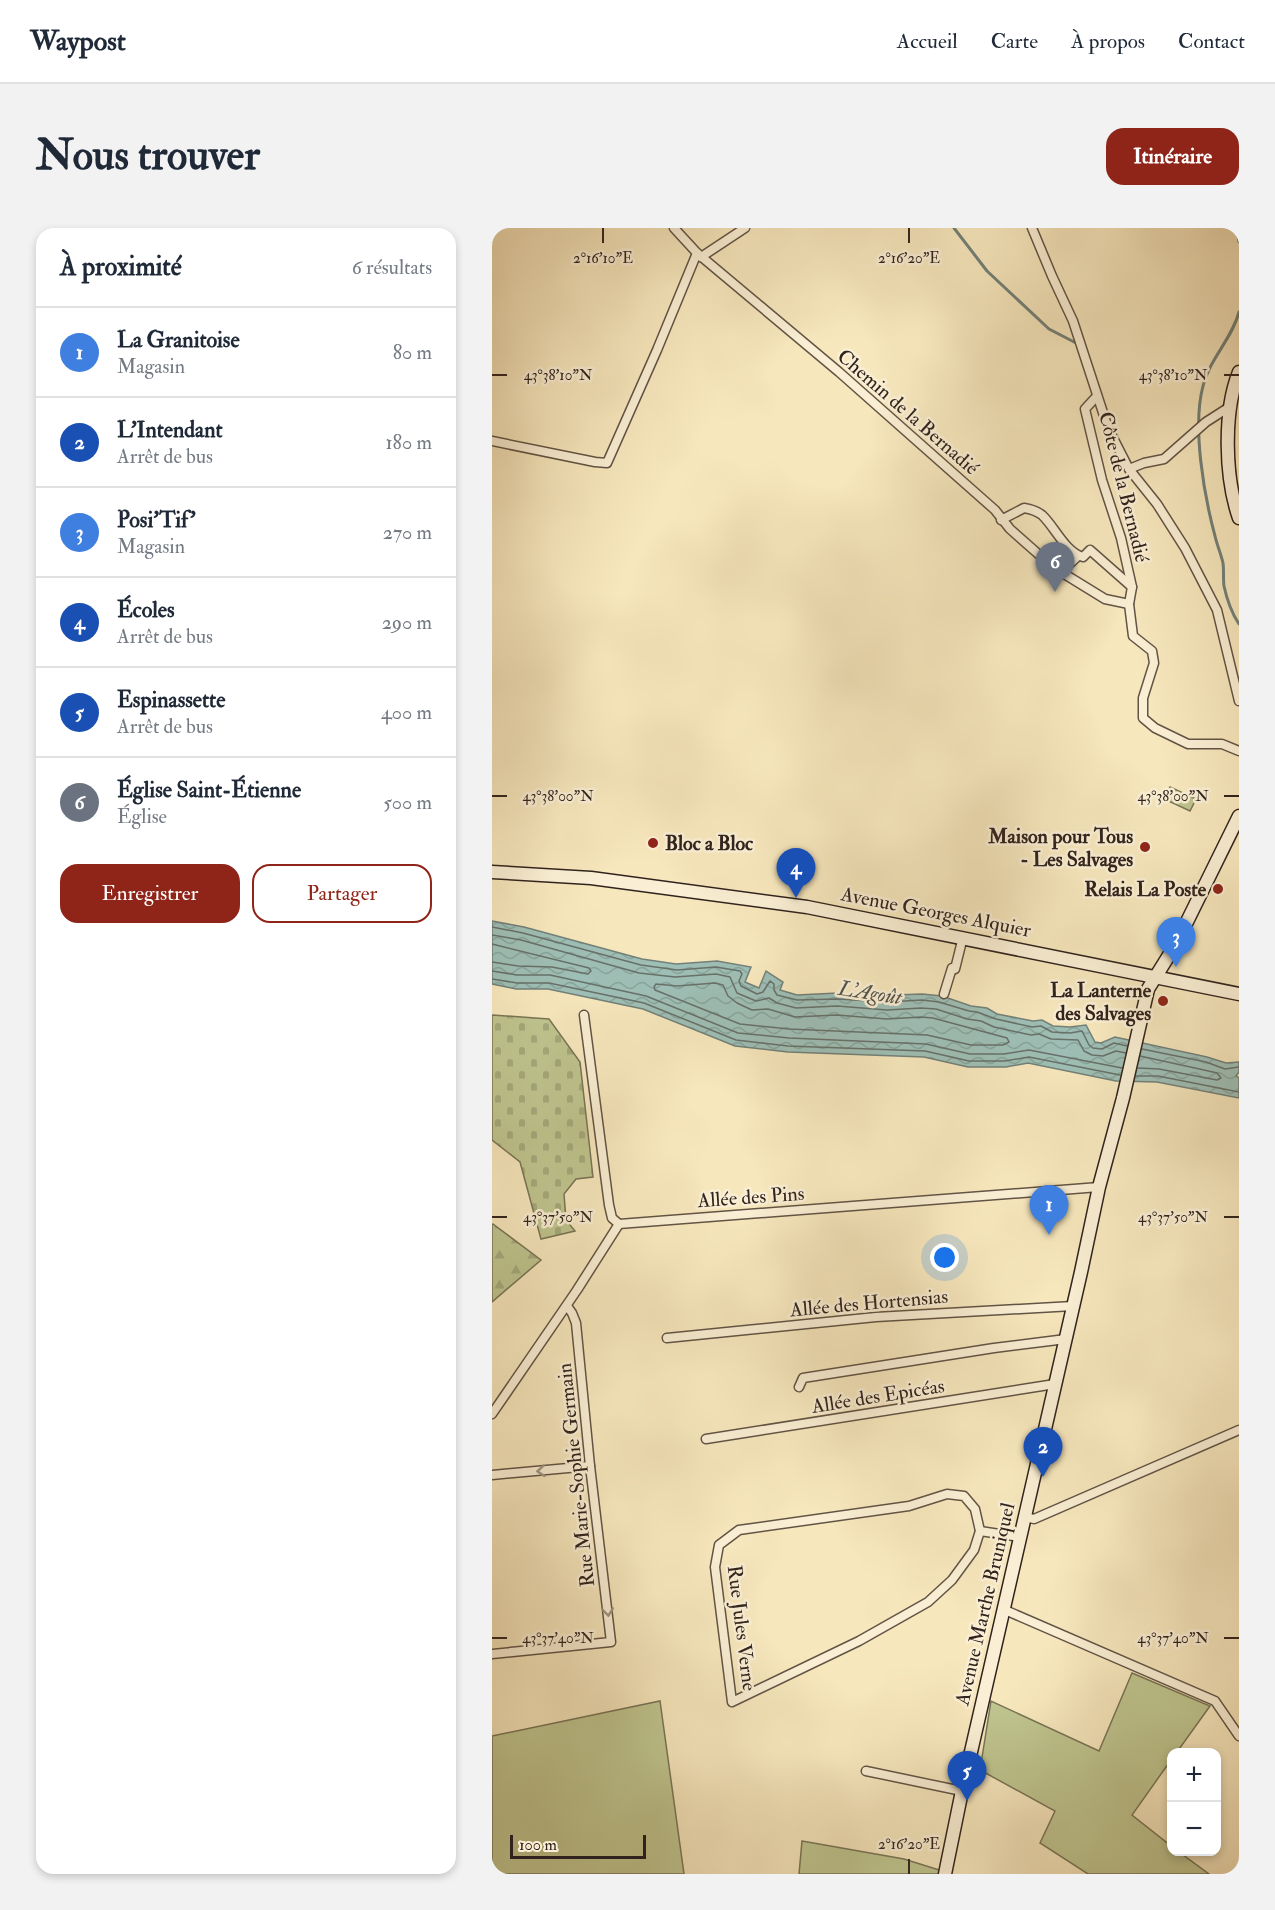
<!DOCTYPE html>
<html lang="fr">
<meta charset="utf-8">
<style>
body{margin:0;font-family:"IM FELL Double Pica",serif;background:#f2f2f3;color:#1f2937}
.controls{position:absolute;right:18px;bottom:18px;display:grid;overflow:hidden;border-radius:12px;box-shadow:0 3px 9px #0003}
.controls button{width:54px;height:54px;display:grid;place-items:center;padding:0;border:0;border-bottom:2px solid #e0e1e3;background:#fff;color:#1f2937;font:30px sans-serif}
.scale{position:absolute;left:18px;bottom:15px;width:136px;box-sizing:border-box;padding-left:6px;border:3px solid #30231d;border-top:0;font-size:16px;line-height:21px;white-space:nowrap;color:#30231d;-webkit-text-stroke:4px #faefd4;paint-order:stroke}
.you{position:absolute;left:453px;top:1030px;width:21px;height:21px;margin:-15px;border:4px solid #fff;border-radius:50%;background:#1a73e8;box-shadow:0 0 0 9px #1a73e833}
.badge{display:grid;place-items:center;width:39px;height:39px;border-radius:50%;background:#8f2418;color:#fff;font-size:20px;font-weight:700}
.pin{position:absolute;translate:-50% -50px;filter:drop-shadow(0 2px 3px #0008)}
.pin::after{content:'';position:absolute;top:32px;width:21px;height:18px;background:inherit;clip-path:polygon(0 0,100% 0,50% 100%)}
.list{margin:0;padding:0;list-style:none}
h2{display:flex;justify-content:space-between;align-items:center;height:78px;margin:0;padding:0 24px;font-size:26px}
h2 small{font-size:20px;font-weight:400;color:#747a83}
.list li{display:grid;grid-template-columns:39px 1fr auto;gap:18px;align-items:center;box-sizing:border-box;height:90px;padding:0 24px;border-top:2px solid #e0e1e3}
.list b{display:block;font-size:22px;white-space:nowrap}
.list p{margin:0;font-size:20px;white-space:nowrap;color:#747a83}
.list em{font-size:20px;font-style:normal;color:#747a83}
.actions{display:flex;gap:12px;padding:18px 24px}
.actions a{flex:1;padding:14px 0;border:2px solid #8f2418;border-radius:18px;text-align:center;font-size:21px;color:#8f2418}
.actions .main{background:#8f2418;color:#fff}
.map{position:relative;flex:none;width:747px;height:1646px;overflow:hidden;border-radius:18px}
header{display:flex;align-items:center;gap:36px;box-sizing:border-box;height:84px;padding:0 30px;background:#fff;border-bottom:2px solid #e0e1e3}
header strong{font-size:28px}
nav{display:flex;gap:33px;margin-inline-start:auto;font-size:21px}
.intro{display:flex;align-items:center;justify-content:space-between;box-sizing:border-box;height:144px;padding:0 36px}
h1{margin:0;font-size:42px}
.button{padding:15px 27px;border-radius:18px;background:#8f2418;color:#fff;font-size:21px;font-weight:700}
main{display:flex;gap:36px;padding:0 36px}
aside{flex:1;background:#fff;border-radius:18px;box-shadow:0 3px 9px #0003}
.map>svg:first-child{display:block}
.grass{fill:#bfc58f;stroke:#787456;stroke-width:1.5}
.forest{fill:url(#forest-firs);stroke:#787456;stroke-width:1.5}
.cemetery{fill:url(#cemetery-stones);stroke:#787456;stroke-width:1.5}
.water{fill:url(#water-waves);stroke:#728179;stroke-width:1.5}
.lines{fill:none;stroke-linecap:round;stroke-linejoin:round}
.shore{stroke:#67716a;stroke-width:1.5}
.stream{stroke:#728179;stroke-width:3}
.street-casing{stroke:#625445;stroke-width:11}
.secondary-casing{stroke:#30231d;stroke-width:15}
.street{stroke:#faefd4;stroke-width:8}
.secondary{stroke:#faefd4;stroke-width:12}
.oneway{stroke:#9f9382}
.ticks{fill:none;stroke:#30231d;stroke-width:2}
.poi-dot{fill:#8f2418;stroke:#faefd4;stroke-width:2}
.labels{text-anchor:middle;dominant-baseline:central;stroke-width:5;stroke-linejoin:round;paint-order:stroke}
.street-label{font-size:20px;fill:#30231d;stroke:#faefd4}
.poi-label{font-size:20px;font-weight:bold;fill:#30231d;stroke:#faefd4;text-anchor:end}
.water-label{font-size:21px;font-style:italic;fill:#51524b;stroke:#faefd4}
.ticks-label{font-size:15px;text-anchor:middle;fill:#30231d;stroke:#faefd4;stroke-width:5;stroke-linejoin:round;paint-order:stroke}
</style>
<header>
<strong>Waypost</strong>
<nav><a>Accueil</a><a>Carte</a><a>À propos</a><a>Contact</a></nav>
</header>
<div class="intro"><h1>Nous trouver</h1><a class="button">Itinéraire</a></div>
<main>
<aside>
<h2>À proximité<small>6 résultats</small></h2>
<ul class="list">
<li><span class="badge" style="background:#3f7fe0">1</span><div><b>La Granitoise</b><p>Magasin</p></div><em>80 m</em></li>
<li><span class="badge" style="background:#1a4fb4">2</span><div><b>L'Intendant</b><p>Arrêt de bus</p></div><em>180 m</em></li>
<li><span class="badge" style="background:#3f7fe0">3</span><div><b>Posi'Tif'</b><p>Magasin</p></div><em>270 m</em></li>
<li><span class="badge" style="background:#1a4fb4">4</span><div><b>Écoles</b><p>Arrêt de bus</p></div><em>290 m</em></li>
<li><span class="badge" style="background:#1a4fb4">5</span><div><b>Espinassette</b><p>Arrêt de bus</p></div><em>400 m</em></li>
<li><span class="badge" style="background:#6b7280">6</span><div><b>Église Saint-Étienne</b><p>Église</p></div><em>500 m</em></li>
</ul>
<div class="actions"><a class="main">Enregistrer</a><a>Partager</a></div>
</aside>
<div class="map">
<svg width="747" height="1646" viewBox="0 0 747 1646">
<defs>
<pattern id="forest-firs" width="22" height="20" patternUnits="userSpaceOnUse" patternTransform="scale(1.5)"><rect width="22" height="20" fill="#bfc58f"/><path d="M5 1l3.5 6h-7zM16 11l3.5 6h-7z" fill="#a4a97b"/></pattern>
<pattern id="cemetery-stones" width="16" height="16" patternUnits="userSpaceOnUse" patternTransform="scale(1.5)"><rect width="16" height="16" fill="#bfc58f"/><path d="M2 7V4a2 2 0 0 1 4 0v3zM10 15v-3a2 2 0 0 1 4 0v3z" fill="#a4a97b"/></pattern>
<pattern id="water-waves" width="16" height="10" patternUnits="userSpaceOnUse" patternTransform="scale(1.5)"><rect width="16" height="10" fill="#9ebfb6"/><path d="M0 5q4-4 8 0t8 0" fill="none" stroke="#88a49c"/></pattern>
</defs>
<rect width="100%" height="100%" fill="#f7e7bd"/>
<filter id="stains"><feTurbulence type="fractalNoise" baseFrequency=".00333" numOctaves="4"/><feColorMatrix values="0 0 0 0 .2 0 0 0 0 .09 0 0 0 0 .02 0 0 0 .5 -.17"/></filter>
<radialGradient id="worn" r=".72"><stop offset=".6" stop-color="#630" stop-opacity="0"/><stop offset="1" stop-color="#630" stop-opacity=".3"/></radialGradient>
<!-- grass -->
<g class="grass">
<polygon points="678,559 704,571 698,583 672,571"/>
<polygon points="640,1445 718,1478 685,1524 680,1524 679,1532 640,1587 679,1618 680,1624 687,1624 717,1646 596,1646 548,1615 563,1583 488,1542 499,1473 607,1523"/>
<polygon points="168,1473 192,1646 0,1646 0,1508"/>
<polygon points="310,1613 412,1631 460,1646 307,1646"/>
</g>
<!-- forest -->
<polygon class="forest" points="1,996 49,1032 0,1074 0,997"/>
<!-- cemetery -->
<polygon class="cemetery" points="0,787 57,791 88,834 101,949 84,951 72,966 74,992 83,1003 49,1011 28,934 0,912"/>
<!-- water -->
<polygon class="water" points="0,693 32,699 150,731 184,736 225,733 259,739 253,754 267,760 274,743 291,754 288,762 305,767 346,765 376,768 430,766 450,768 479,778 495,780 505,786 541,793 550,792 561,798 578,799 594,797 603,814 609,815 623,809 715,829 734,835 747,834 747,844 744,848 747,850 747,870 665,854 624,853 536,835 514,839 476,839 432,829 296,824 243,818 151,781 56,761 24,761 0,756"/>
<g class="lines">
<!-- shore -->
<g class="shore">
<polyline points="0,699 31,705 149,737 185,742 224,739 248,743 250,746 247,753 249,758 265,766 271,764 278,753 282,756 282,762 285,767 305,772 345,771 395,774 430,772 447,774 477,783 485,784 504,791 540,799 549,798 560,804 578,805 590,803 597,817 601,820 610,821 622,815 635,818"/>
<polyline points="0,707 29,712 147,745 183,749 224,746 238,749 245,765 264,773 277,770 285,775 304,780 345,778 395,782 429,780 444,781 475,791 489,793 502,799 539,807 547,806 559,811 586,812 592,823 600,827 611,828 624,823 634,825"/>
<polyline points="0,716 97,740 99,743 96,746 60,739 26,738 0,734"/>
<polyline points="0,743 25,747 58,747 154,768 246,805 297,810 434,816 478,826 512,826 537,822 630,840"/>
<polyline points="0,751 25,755 57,755 152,775 244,812 296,818 433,823 477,833 513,833 537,829 628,847"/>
<polygon points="223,755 231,757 236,768 245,775 260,782 276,781 303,789 345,787 395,791 429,789 441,790 515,810 517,814 511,817 479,817 435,807 297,801 248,796 163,762 162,759 164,756 185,758"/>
<polyline points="650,821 714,834 733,841 747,839"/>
<polyline points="646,840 667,841 725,852 729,850 725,845 712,842 648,828"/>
<polyline points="644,848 666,848 747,864"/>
</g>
<!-- stream -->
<g class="stream">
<polyline points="462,0 495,43 557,101 586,116"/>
<polyline points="745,0 747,14"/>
<path d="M747,84c-7,27 -29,46 -36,74 -11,41 1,109 12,150 2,9 6,18 8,27 1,7 0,15 1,23 3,14 7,26 15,38"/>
</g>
<!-- street casing -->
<g class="street-casing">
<g id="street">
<polyline points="182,0 205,25 347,144 503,282 518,301 561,339 613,371 637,376"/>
<polyline points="540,0 560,48 581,93 616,200 637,241 665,276 693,320 725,382 747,473"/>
<polyline points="209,29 253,0"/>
<polyline points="605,168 593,181 610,252 629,310 640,359 637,376 641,408 660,423 662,435 651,470 651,490 663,500 696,516 730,516 747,523"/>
<polyline points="0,213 103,234 115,235 165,122 205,25"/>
<polyline points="637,241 652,235 672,231 714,194 739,178"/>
<path d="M509,292l23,-12c6,1 13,3 18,7 13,12 23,37 41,42l7,-7 42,37"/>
<polyline points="569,344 586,328"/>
<polyline points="452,766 460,740 463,741 471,709"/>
<polyline points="92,787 117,977 120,990 127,996 607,959"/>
<polyline points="175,1110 384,1089 581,1078"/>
<polyline points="307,1159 311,1150 502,1120 574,1111"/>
<polyline points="0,1186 85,1062 127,996"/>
<polyline points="214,1211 563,1156"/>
<polyline points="0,1247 98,1238"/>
<polygon points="455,1266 472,1268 483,1281 488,1303 482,1322 460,1352 436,1374 367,1413 240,1474 223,1339 227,1317 247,1302 417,1278"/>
<polyline points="533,1289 542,1291 747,1202"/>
<polyline points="488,1303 528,1309"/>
<polyline points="513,1382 723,1473 747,1508"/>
<polyline points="0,1426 119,1414 98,1238 84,1095 80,1085 75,1078"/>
<polyline points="374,1543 470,1563"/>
</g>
</g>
<!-- secondary casing -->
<g class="secondary-casing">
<g id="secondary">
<path d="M747,144c-16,40 -14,106 0,146"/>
<polyline points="0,644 99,650 315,679 747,766"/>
<polyline points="453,1646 470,1563 589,1044 607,959 631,870 656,761 684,716 747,588"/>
</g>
</g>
<!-- street -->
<use href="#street" class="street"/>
<!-- secondary -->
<use href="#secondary" class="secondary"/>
</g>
<!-- one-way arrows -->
<defs><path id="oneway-chevron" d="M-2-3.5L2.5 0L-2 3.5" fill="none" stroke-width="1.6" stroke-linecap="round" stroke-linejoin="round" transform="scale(1.5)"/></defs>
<g class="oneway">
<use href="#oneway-chevron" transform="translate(49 1243) rotate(175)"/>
<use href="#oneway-chevron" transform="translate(116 1384) rotate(83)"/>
</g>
<!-- ticks -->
<path class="ticks" d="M111,0v15M417,0v15M0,147h15M732,147h15M0,568h15M732,568h15M0,989h15M732,989h15M0,1410h15M732,1410h15M417,1631v15"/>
<!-- markers -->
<g class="poi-dot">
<circle cx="161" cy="615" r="6"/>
<circle cx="653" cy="619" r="6"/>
<circle cx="726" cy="661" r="6"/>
<circle cx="671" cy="773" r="6"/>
</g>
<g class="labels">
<!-- street labels -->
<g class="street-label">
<text transform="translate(416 184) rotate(41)">Chemin de la Bernadié</text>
<text transform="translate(632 259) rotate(76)">Côte de la Bernadié</text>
<text transform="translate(444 684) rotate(11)">Avenue Georges Alquier</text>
<text transform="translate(259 969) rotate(-4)">Allée des Pins</text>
<text transform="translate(377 1075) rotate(-5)">Allée des Hortensias</text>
<text transform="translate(386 1168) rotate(-9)">Allée des Epicéas</text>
<text transform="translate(84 1247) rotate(-96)">Rue Marie-Sophie Germain</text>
<text transform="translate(493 1376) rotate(-77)">Avenue Marthe Bruniquel</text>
<text transform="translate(250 1400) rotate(83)">Rue Jules Verne</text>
</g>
<!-- poi labels -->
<g class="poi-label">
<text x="641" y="608">Maison pour Tous<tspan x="641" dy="23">- Les Salvages</tspan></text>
<text x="173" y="615" text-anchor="start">Bloc a Bloc</text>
<text x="714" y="661">Relais La Poste</text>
<text x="659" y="762">La Lanterne<tspan x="659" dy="23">des Salvages</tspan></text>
</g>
<!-- water labels -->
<g class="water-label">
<text transform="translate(378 765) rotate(9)">L'Agoût</text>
</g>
</g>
<g class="ticks-label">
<text x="111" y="35">2°16'10"E</text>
<text x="417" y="35">2°16'20"E</text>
<text x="66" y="152">43°38'10"N</text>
<text x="681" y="152">43°38'10"N</text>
<text x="66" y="573">43°38'00"N</text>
<text x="681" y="573">43°38'00"N</text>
<text x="66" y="994">43°37'50"N</text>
<text x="681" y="994">43°37'50"N</text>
<text x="66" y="1415">43°37'40"N</text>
<text x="681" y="1415">43°37'40"N</text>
<text x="417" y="1621">2°16'20"E</text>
</g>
<rect width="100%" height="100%" filter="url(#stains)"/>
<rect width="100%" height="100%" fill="url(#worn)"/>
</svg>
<div class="controls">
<button>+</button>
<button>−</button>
</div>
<div class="scale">100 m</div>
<div class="you"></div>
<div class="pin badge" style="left:557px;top:1007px;background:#3f7fe0">1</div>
<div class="pin badge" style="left:551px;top:1249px;background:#1a4fb4">2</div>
<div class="pin badge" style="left:684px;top:739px;background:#3f7fe0">3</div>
<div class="pin badge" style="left:304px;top:670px;background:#1a4fb4">4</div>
<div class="pin badge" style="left:475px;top:1573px;background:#1a4fb4">5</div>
<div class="pin badge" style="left:563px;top:364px;background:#6b7280">6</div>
</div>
</main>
